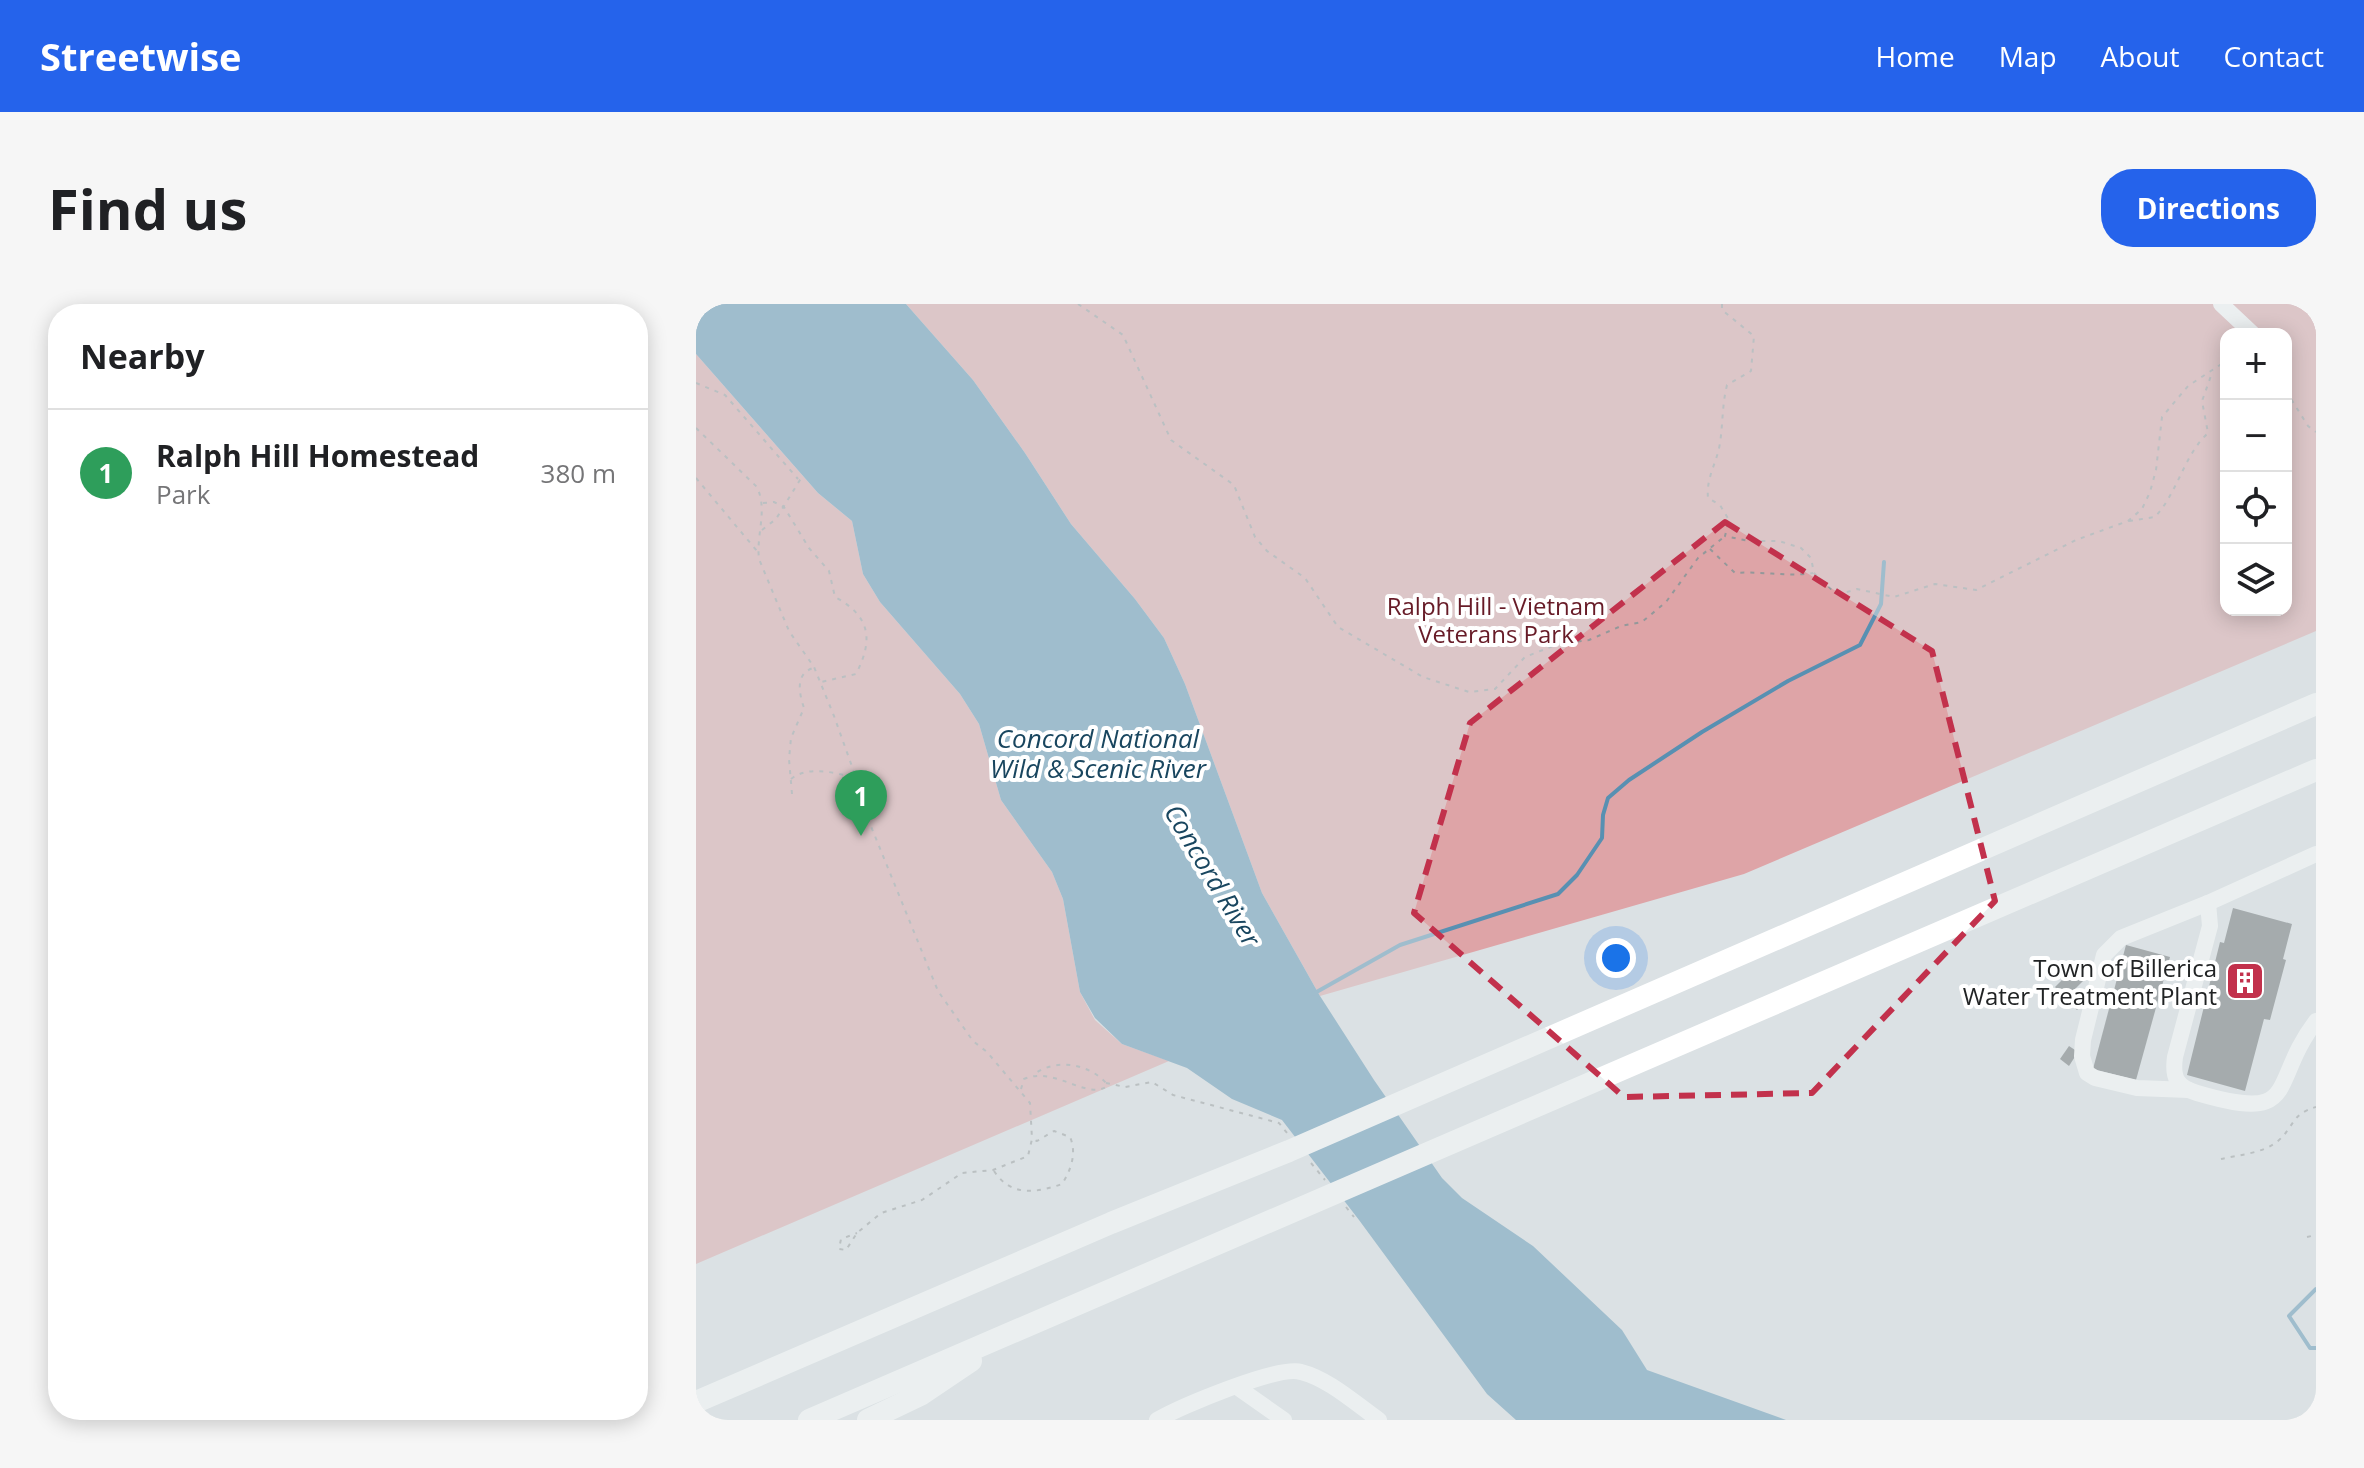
<!DOCTYPE html>
<meta charset="utf-8">
<style>
body{margin:0;font-family:"Open Sans",sans-serif;background:#f6f6f6;color:#202124}
.controls{position:absolute;right:24px;top:24px;display:grid;overflow:hidden;border-radius:16px;box-shadow:0 4px 20px #0003}
.controls button{width:72px;height:72px;display:grid;place-items:center;padding:0;border:0;border-bottom:2px solid #e0e0e0;background:#fff;color:#202124;font:40px sans-serif}
.you{position:absolute;left:920px;top:654px;width:28px;height:28px;margin:-20px;border:6px solid #fff;border-radius:50%;background:#1a73e8;box-shadow:0 0 0 12px #1a73e833}
.badge{display:grid;place-items:center;width:52px;height:52px;border-radius:50%;background:#2563eb;color:#fff;font-size:26px;font-weight:700}
.pin{position:absolute;translate:-50% -66px;filter:drop-shadow(0 2px 4px #0008)}
.pin::after{content:'';position:absolute;top:42px;width:28px;height:24px;background:inherit;clip-path:polygon(0 0,100% 0,50% 100%)}
.list{margin:0;padding:0;list-style:none}
h2{display:flex;justify-content:space-between;align-items:center;height:104px;margin:0;padding:0 32px;font-size:34px}
h2 small{font-size:26px;font-weight:400;color:#757577}
.list li{display:grid;grid-template-columns:52px 1fr auto;gap:24px;align-items:center;box-sizing:border-box;height:128px;padding:0 32px;border-top:2px solid #e0e0e0}
.list b{display:block;font-size:30px;white-space:nowrap}
.list p{margin:0;font-size:26px;white-space:nowrap;color:#757577}
.list em{font-size:26px;font-style:normal;color:#757577}
.icon{flex:none;width:44px;height:44px;fill:none;stroke:currentColor;stroke-width:2;stroke-linecap:round;stroke-linejoin:round}
.map{position:relative;flex:none;width:1620px;height:1116px;overflow:hidden;border-radius:32px}
header{display:flex;align-items:center;gap:48px;box-sizing:border-box;height:112px;padding:0 40px;background:#2563eb;color:#fff}
header strong{font-size:38px}
nav{display:flex;gap:44px;margin-inline-start:auto;font-size:28px}
.intro{display:flex;align-items:center;justify-content:space-between;box-sizing:border-box;height:192px;padding:0 48px}
h1{margin:0;font-size:56px}
.button{padding:20px 36px;border-radius:32px;background:#2563eb;color:#fff;font-size:28px;font-weight:700}
main{display:flex;gap:48px;padding:0 48px}
aside{flex:1;background:#fff;border-radius:32px;box-shadow:0 4px 20px #0003}
.map>svg:first-child{display:block}
.green{fill:#dea4a7;fill-rule:evenodd}
.water{fill:#5890b2}
.lines{fill:none;stroke-linecap:round;stroke-linejoin:round}
.stream{stroke:#5890b2;stroke-width:4}
.building{fill:#65696c}
.path{stroke:#94989a;stroke-width:2;stroke-dasharray:4 6;stroke-linecap:butt}
.minor{stroke:#fff;stroke-width:16}
.highway{stroke:#fff;stroke-width:22}
.marked{fill:none;stroke:#c2314c;stroke-width:6;stroke-dasharray:16 10;stroke-linejoin:round}
.labels{text-anchor:middle;dominant-baseline:central;stroke-width:8;stroke-linejoin:round;paint-order:stroke}
.park-label{font-size:24px;fill:#671b27;stroke:#fff}
.poi-label{font-size:24px;fill:#212324;stroke:#fff;text-anchor:end}
.water-label{font-size:26px;font-style:italic;fill:#19465f;stroke:#fff}
</style>
<header>
<strong>Streetwise</strong>
<nav><a>Home</a><a>Map</a><a>About</a><a>Contact</a></nav>
</header>
<div class="intro"><h1>Find us</h1><a class="button">Directions</a></div>
<main>
<aside>
<h2>Nearby<small></small></h2>
<ul class="list">
<li><span class="badge" style="background:#2e9e5b">1</span><div><b>Ralph Hill Homestead</b><p>Park</p></div><em>380 m</em></li>
</ul>
</aside>
<div class="map">
<svg width="1620" height="1116" viewBox="0 0 1620 1116">
<rect width="100%" height="100%" fill="#dbe1e4"/>
<!-- green -->
<g class="green">
<path d="M210,0h1410v327l-572,243 -424,122 -58,-103 -77,-209 -21,-46 -29,-39 -64,-75 -46,-71 -52,-73zM1530,30h60v276h-60z"/>
<polygon points="0,50 122,189 156,217 167,270 184,298 264,390 283,420 305,496 356,568 367,595 384,688 399,716 426,740 473,757 0,960"/>
</g>
<!-- water -->
<polygon class="water" points="0,0 210,0 277,76 329,149 375,220 439,295 468,334 489,380 566,589 624,692 678,776 746,874 766,894 837,942 926,1026 951,1066 1090,1116 820,1116 791,1090 663,916 586,816 536,795 491,764 426,740 399,714 384,688 367,595 356,568 305,496 283,420 264,390 184,298 167,270 156,217 122,189 0,50"/>
<g class="lines">
<!-- stream -->
<g class="stream">
<polyline points="617,690 704,641 862,590 881,571 906,534 907,511 912,494 933,476 1006,428 1092,377 1164,341 1185,300 1188,258"/>
<polyline points="1620,985 1593,1012 1614,1044 1620,1044"/>
</g>
</g>
<!-- building -->
<g class="building">
<polygon points="1537,604 1596,620 1587,655 1590,656 1574,716 1568,715 1549,787 1491,771 1524,638 1528,639"/>
<polygon points="1430,641 1474,653 1440,776 1397,765"/>
<polygon points="1381,661 1392,672 1370,694 1359,683"/>
<polygon points="1385,688 1392,695 1381,706 1373,699"/>
<polygon points="1373,742 1382,748 1373,762 1364,755"/>
</g>
<g class="lines">
<!-- path -->
<g class="path">
<polyline points="382,0 427,31 475,136 538,181 559,233 571,247 609,274 642,323 727,373 773,388 799,385 829,353 862,340 893,336 925,322 946,318 970,298 1002,254 1028,233"/>
<path d="M1026,0v6l32,26 -3,35 -24,14c-5,20 -4,38 -7,58 -3,20 -14,34 -12,55l12,7 9,15 -4,16 24,5h30l22,7 10,10 3,15 17,16 13,4 13,-4 37,8 41,-13 41,6 100,-50 52,-19 14,-12 8,-17 6,-22 6,-53 26,-31 38,-25"/>
<polyline points="0,79 29,91 102,175"/>
<polyline points="1590,87 1612,122 1620,128"/>
<path d="M0,124l61,59c11,24 -1,47 2,72l30,72 25,36 20,49 25,70 9,33 70,172 35,50 14,11 43,51 2,36 -4,17 -35,14 -31,3 -40,27 -41,13 -24,20 -11,17 -7,-1 2,-10 16,-6"/>
<polyline points="0,174 61,247"/>
<path d="M67,199l11,-1 10,5 25,41 20,23 6,26c35,19 39,42 21,77l-35,8"/>
<path d="M1433,217l26,-4c23,-25 29,-62 53,-84l-6,-32 10,-28"/>
<polyline points="66,226 80,215 107,171"/>
<path d="M1014,245l25,24c26,-2 52,4 78,0"/>
<path d="M95,475c18,-14 42,-6 63,-2"/>
<path d="M96,490l-3,-35 2,-21 13,-30c-5,-15 -9,-34 9,-40"/>
<polyline points="410,779 429,783 456,778 477,791 583,819 591,829"/>
<path d="M325,785l3,-10c30,-13 61,20 82,8v-4c-18,-20 -51,-25 -73,-8"/>
<path d="M1525,855c18,-4 43,-6 57,-18 17,-15 13,-27 38,-34"/>
<polyline points="615,859 629,876"/>
<path d="M298,867c17,26 42,22 68,13 9,-14 15,-31 8,-47l-16,-6 -17,10 -4,-2"/>
<polyline points="650,903 658,913"/>
<polyline points="1611,933 1620,931"/>
</g>
<!-- minor -->
<g class="minor">
<polyline points="1525,0 1557,30"/>
<path d="M1512,599l2,23 -35,131c-3,21 2,30 22,36 105,31 71,-9 119,-72"/>
<polyline points="1493,786 1441,784 1399,774 1391,769 1386,752 1387,736 1408,651 1425,634 1512,599 1620,550"/>
<polyline points="541,1083 588,1116"/>
<path d="M461,1116c23,-13 121,-55 144,-48 28,7 55,32 78,48"/>
</g>
<!-- highway -->
<g class="highway">
<polyline points="0,1098 415,919 593,847 1620,400"/>
<polyline points="113,1116 1620,466"/>
<polyline points="172,1116 226,1090 275,1057"/>
</g>
</g>
<!-- marked area -->
<path d="M0 0H1620V1116H0ZM1029,218l207,129 63,250 -183,192 -188,4 -210,-184 56,-190z" fill="#dbe1e4" fill-opacity=".55" fill-rule="evenodd"/>
<path class="marked" d="M1029,218l207,129 63,250 -183,192 -188,4 -210,-184 56,-190z"/>
<!-- icons -->
<defs>
<g id="building-square" transform="scale(2)"><rect x="-9" y="-9" width="18" height="18" rx="4" fill="#c2314c" stroke="#fff"/><path d="M-4-6H4V6H1V3H-1V6H-4ZM-2.5-4.3h1.7v1.8h-1.7ZM.8-4.3h1.7v1.8H.8ZM-2.5-1h1.7V.8h-1.7ZM.8-1h1.7V.8H.8Z" fill="#fff"/></g>
</defs>
<g fill-rule="evenodd">
<use href="#building-square" x="1549" y="677"/>
</g>
<g class="labels">
<!-- park labels -->
<g class="park-label">
<text x="800" y="301">Ralph Hill - Vietnam<tspan x="800" dy="28">Veterans Park</tspan></text>
</g>
<!-- poi labels -->
<g class="poi-label">
<text x="1521" y="663">Town of Billerica<tspan x="1521" dy="28">Water Treatment Plant</tspan></text>
</g>
<!-- water labels -->
<g class="water-label">
<text x="402" y="434">Concord National<tspan x="402" dy="30">Wild &amp; Scenic River</tspan></text>
<text transform="translate(517 571) rotate(59)">Concord River</text>
</g>
</g>
</svg>
<div class="controls">
<button>+</button>
<button>−</button>
<button><svg class="icon" aria-label="locate" viewBox="0 0 24 24"><circle cx="12" cy="12" r="6"/><path d="M12 2v4M12 18v4M2 12h4M18 12h4"/></svg></button>
<button><svg class="icon" aria-label="layers" viewBox="0 0 24 24"><path d="M12 4l9 5-9 5-9-5zM3 14l9 5 9-5"/></svg></button>
</div>
<div class="you"></div>
<div class="pin badge" style="left:165px;top:532px;background:#2e9e5b">1</div>
</div>
</main>
